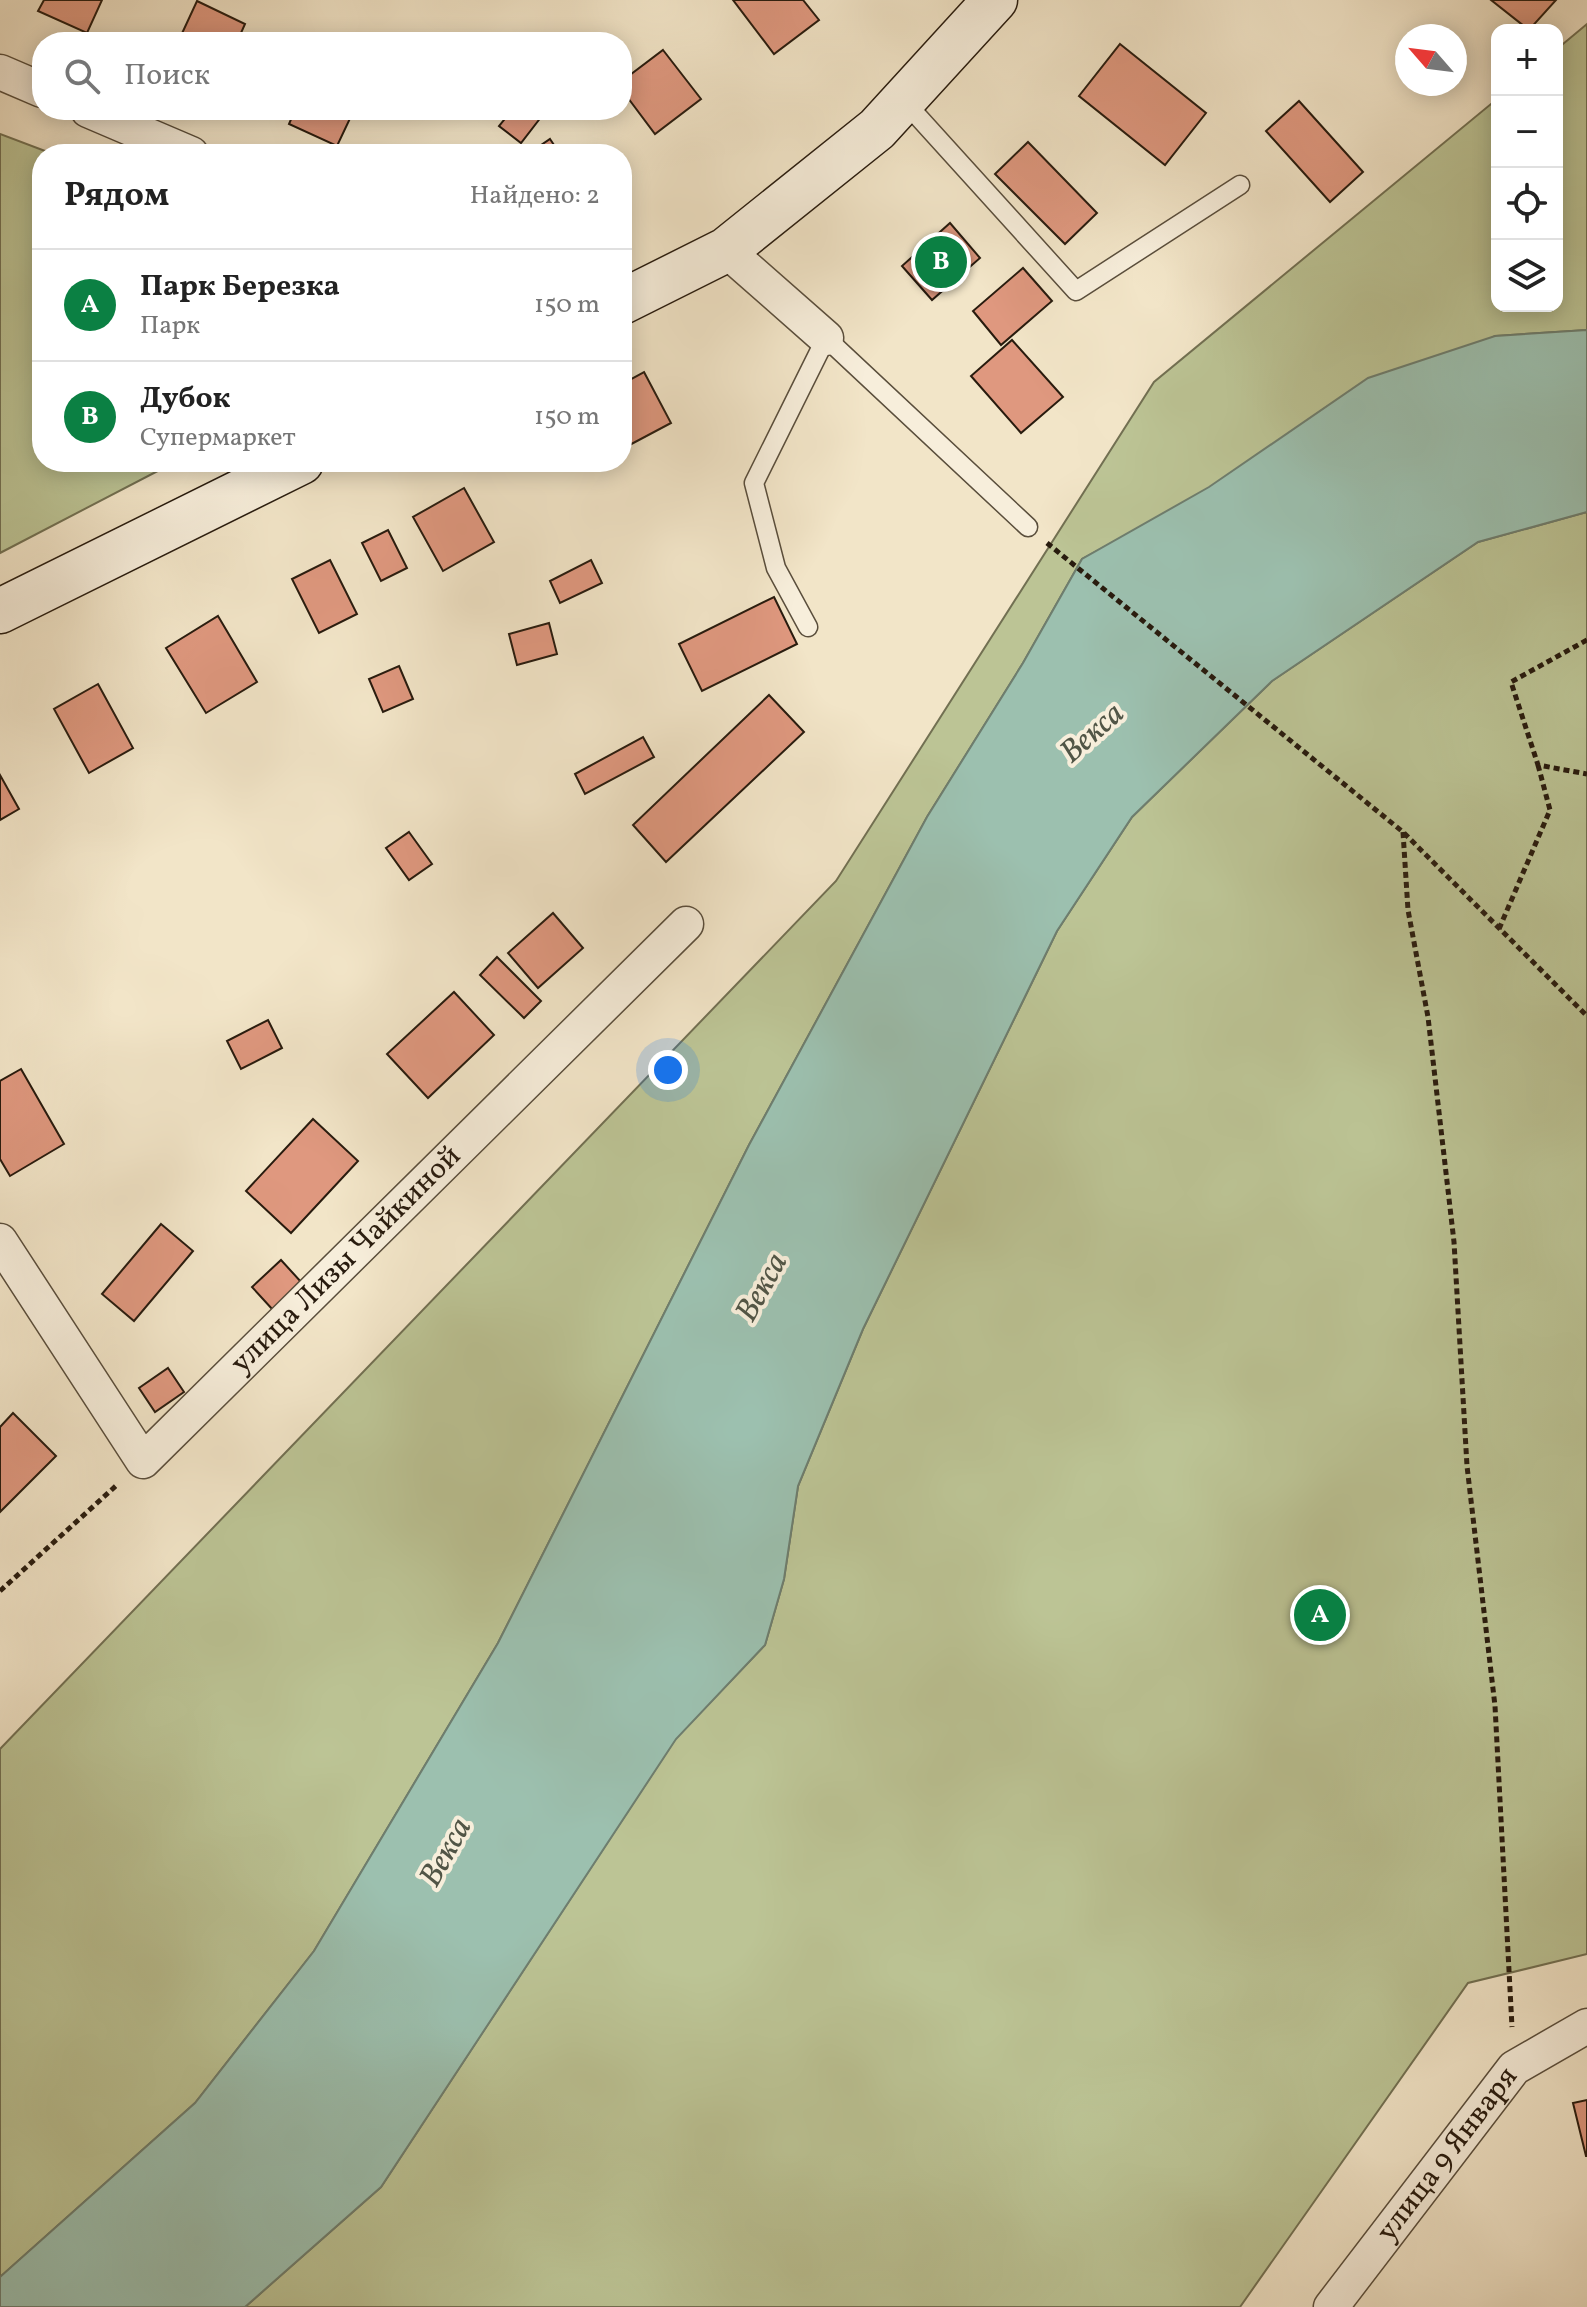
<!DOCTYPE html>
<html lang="ru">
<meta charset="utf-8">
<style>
body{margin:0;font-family:Vollkorn,serif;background:#f2f2f2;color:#222}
.controls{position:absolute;right:24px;top:24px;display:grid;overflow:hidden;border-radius:16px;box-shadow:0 4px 20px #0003}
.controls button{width:72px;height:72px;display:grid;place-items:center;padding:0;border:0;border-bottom:2px solid #e0e0e0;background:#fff;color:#222;font:40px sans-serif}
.compass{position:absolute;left:1395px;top:24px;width:72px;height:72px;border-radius:50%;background:#fff;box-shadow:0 4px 20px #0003;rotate:298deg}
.you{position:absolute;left:668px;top:1070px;width:28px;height:28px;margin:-20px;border:6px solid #fff;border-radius:50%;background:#1a73e8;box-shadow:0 0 0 12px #1a73e833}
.badge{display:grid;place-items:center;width:52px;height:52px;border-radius:50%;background:#0b8043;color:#fff;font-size:26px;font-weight:700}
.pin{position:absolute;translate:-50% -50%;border:4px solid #fff;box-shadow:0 2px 8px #0006}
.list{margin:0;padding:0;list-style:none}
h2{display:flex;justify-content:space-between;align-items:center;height:104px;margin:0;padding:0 32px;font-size:34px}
h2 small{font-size:26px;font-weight:400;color:#767676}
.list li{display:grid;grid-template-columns:52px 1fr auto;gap:24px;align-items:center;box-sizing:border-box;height:112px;padding:0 32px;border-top:2px solid #e0e0e0}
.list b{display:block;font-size:30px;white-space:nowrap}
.list p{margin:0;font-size:26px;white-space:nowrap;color:#767676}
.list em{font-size:26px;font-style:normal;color:#767676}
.icon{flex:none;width:44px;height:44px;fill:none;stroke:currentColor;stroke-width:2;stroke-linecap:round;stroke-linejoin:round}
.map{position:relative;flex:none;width:1587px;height:2307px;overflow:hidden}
.search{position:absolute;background:#fff;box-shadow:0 4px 20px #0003;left:32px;top:32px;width:600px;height:88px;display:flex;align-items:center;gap:20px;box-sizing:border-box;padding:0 28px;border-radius:32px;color:#767676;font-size:30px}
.panel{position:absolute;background:#fff;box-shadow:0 4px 20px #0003;left:32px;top:144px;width:600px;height:328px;border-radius:32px}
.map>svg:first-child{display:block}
.green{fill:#bcc495;stroke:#727052;stroke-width:2}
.water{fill:#9cc0af;stroke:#6e7e6f;stroke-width:2}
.building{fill:#df987f;stroke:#281b0e;stroke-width:2}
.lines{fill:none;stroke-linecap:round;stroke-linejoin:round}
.service-casing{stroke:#5a4e3c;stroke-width:21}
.minor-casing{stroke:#5a4e3c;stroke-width:37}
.secondary-casing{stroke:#281b0e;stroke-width:47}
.path{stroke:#281b0e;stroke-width:5;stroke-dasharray:6 4;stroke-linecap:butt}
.service{stroke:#f7eedb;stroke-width:18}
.minor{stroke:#f7eedb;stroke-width:34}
.secondary{stroke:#f7eedb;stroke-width:44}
.labels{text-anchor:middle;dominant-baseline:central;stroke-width:8;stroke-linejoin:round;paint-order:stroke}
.street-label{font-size:30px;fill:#281b0e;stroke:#f7eedb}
.water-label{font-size:32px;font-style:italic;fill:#515546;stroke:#f7eedb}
</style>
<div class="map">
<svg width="1587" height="2307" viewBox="0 0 1587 2307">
<rect width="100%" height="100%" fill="#f2e5c8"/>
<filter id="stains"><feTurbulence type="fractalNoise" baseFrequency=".0025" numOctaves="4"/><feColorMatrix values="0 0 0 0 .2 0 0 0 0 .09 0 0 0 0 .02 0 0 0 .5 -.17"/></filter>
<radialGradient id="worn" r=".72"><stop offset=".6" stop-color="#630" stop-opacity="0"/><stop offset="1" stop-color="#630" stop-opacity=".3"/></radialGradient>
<!-- green -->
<g class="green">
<polygon points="1587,24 1587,330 1495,336 1082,559 1023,663 927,817 749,1145 498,1643 314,1951 195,2103 0,2277 0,1749 836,881 1154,382 1497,99 1497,306 1557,306 1557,49"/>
<polygon points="0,134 53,154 42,154 42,462 175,462 0,553"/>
<polygon points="1587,512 1587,1954 1468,1983 1240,2307 245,2307 381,2187 676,1738 765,1645 784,1579 798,1486 863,1329 1057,931 1132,817 1272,681 1478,542"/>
</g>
<!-- water -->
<polygon class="water" points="1587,330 1587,512 1478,542 1272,681 1132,817 1057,931 863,1329 798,1486 784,1579 765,1645 676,1739 381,2187 245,2307 0,2307 0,2277 195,2103 314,1951 498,1643 749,1145 927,817 1023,663 1082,559 1209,487 1368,378 1495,336"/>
<!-- building -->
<g class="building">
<polygon points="44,0 102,0 87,33 38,11"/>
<polygon points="733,0 803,0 819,20 774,54"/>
<polygon points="1491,0 1556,0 1529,30"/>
<polygon points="197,1 245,24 237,42 178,42"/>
<polygon points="1120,44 1206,113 1165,165 1079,96"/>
<polygon points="663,50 701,99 655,134 622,90 622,81"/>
<polygon points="1299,101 1363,172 1330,202 1266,131"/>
<polygon points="295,110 354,110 337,146 289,124"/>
<polygon points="512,110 545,112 521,143 499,126"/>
<polygon points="550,139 560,154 528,154"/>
<polygon points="1028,142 1097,213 1065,244 995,174"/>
<polygon points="950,223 980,258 932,300 902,266"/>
<polygon points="1023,268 1052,301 1001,345 973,311"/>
<polygon points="1012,340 1063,397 1021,433 971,376"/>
<polygon points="644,372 671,423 622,449 622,384"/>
<polygon points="464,488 494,542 443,571 413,517"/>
<polygon points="388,530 407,568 381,581 362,543"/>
<polygon points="330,560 357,614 319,633 292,579"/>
<polygon points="591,560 602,583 560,603 550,581"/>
<polygon points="774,597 797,644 702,691 679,644"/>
<polygon points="218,616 257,682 206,713 166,648"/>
<polygon points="549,623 557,654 517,665 509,634"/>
<polygon points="399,666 413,699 383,712 369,679"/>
<polygon points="98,684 133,748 89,773 54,709"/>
<polygon points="769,695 804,732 666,862 633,825"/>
<polygon points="643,737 654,757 585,794 575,774"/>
<polygon points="0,775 19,809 0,820"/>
<polygon points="409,832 432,864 409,880 386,848"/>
<polygon points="553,913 583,948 538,988 508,953"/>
<polygon points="497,957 541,1001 524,1018 480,975"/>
<polygon points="454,992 494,1035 428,1098 387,1054"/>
<polygon points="268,1020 282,1048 241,1069 227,1041"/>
<polygon points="21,1069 64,1144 10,1176 0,1159 0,1081"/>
<polygon points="313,1119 358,1161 291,1233 246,1191"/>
<polygon points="161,1224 193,1251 134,1321 102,1294"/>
<polygon points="281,1260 302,1283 273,1310 252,1287"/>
<polygon points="168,1368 184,1392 155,1412 139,1388"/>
<polygon points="13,1413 56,1456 0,1512 0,1427"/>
<polygon points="1587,2100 1587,2156 1586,2156 1573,2103"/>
</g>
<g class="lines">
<!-- service casing -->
<g class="service-casing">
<g id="service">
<polyline points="903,100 1076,291 1240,185"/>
<polyline points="808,627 776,568 754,483 826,338 1028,527"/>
</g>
</g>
<!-- minor casing -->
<g class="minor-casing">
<g id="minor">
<polyline points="0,72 42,90"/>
<polyline points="88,110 191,154"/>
<polyline points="726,250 826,338"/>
<path id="s1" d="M0,1241l143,220 543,-537"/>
<path id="s2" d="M1331,2307l183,-239 73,-42"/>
</g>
</g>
<!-- secondary casing -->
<g class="secondary-casing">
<g id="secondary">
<polyline points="622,302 726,250 877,129 995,0"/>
<polyline points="0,611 301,462"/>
</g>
</g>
<!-- path -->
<g class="path">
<polyline points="1047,543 1403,832 1587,1016"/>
<polyline points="1587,640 1511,682 1538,765 1587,774"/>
<polyline points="1403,832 1408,910 1428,1017 1454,1242 1467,1466 1495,1706 1512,2027"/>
<polyline points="1499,929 1550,810 1538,765"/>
<polyline points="0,1591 118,1484"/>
</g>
<!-- service -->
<use href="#service" class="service"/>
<!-- minor -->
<use href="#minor" class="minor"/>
<!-- secondary -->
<use href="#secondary" class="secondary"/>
</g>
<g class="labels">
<!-- street labels -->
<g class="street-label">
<text stroke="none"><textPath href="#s1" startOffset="548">улица Лизы Чайкиной</textPath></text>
<text stroke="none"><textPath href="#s2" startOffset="192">улица 9 Января</textPath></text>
</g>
<!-- water labels -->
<g class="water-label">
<text transform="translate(1093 734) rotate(-42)">Векса</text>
<text transform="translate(763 1288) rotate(-61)">Векса</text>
<text transform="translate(447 1853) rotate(-61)">Векса</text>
</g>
</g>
<rect width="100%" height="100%" filter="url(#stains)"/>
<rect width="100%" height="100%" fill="url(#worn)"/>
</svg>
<div class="controls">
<button>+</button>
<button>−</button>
<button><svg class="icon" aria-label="locate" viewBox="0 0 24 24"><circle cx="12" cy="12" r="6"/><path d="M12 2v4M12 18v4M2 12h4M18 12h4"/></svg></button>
<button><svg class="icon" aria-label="layers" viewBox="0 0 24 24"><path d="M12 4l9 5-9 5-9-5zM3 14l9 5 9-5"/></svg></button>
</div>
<svg class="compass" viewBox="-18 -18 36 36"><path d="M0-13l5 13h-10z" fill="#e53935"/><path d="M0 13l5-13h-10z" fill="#767676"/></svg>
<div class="you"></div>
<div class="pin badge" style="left:1320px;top:1615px">A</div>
<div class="pin badge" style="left:941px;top:262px">B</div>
<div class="search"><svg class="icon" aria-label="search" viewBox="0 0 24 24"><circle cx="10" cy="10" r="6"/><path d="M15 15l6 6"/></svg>Поиск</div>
<section class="panel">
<h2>Рядом<small>Найдено: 2</small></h2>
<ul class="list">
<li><span class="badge">A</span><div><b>Парк Березка</b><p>Парк</p></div><em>150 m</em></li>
<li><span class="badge">B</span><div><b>Дубок</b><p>Супермаркет</p></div><em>150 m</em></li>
</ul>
</section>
</div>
